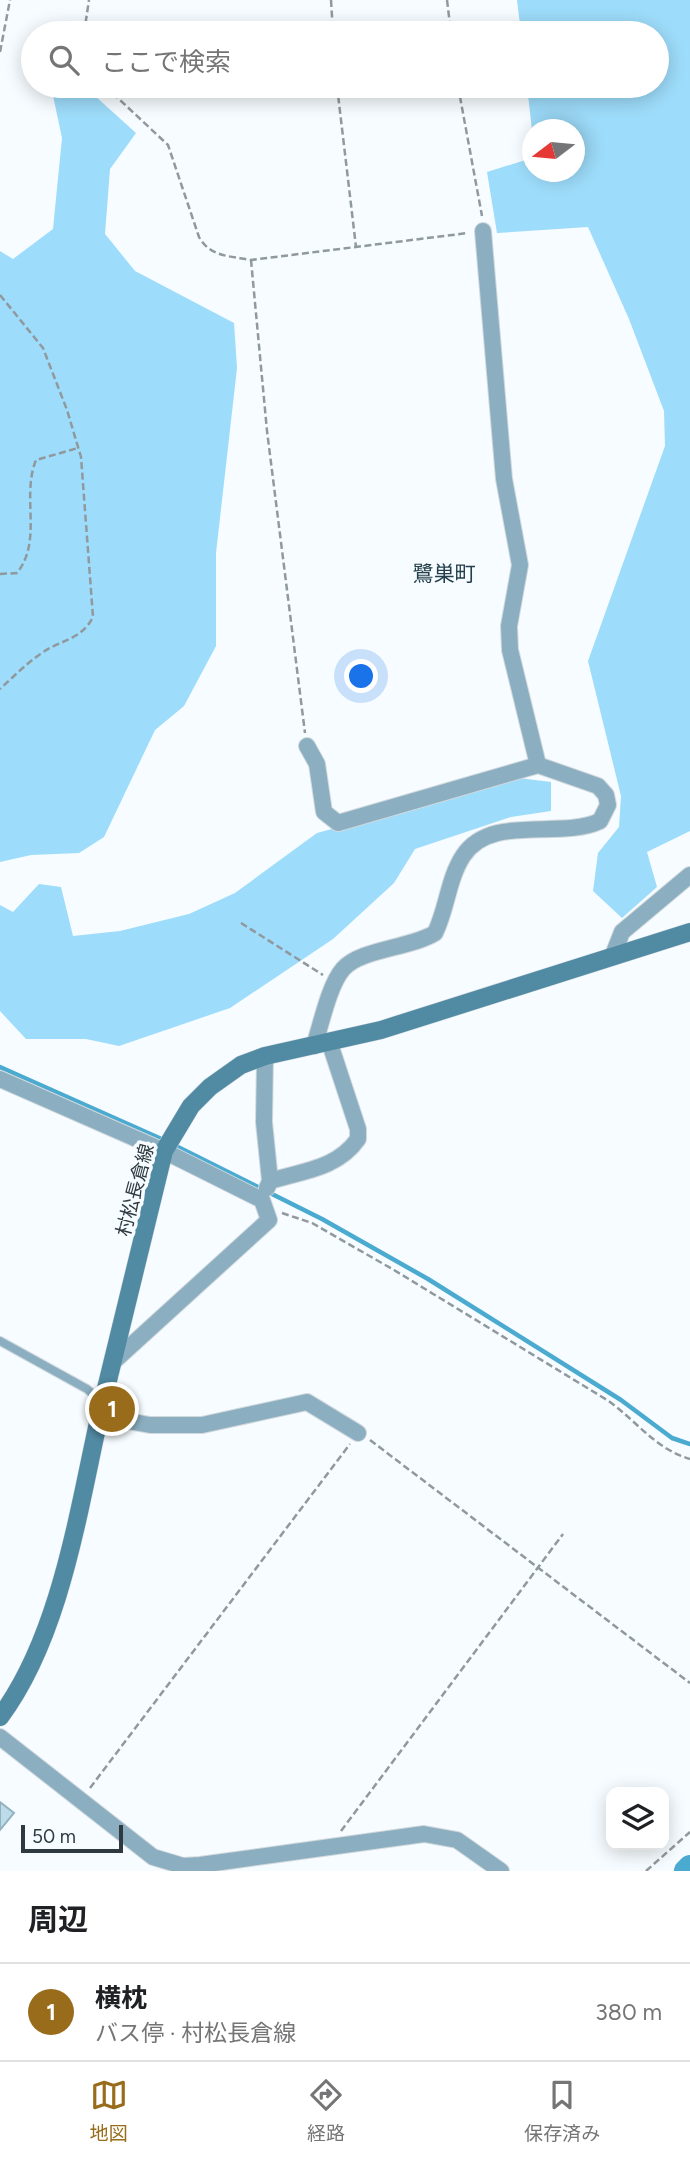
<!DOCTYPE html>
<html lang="ja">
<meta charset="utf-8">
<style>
body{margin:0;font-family:Figtree,"Noto Sans JP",sans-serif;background:#f2f2f2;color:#202124}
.controls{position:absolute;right:21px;bottom:21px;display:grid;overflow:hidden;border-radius:14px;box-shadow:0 4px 18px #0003}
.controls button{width:63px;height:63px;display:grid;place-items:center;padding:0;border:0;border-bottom:2px solid #e0e0e0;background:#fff;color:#202124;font:35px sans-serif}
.compass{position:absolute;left:522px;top:119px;width:63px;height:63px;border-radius:50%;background:#fff;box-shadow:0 4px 18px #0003;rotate:254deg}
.scale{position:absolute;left:21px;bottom:18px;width:102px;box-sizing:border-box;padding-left:7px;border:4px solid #2e3a40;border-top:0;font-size:19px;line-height:24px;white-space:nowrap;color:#2e3a40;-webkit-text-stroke:5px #f6fcff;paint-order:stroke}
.you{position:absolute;left:362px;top:677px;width:24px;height:24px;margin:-18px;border:5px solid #fff;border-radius:50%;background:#1a73e8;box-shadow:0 0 0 10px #1a73e833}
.badge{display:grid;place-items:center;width:46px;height:46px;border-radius:50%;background:#986c1a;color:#fff;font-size:23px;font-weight:700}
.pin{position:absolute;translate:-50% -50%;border:4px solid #fff;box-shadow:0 2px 7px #0006}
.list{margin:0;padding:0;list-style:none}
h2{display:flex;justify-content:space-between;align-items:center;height:91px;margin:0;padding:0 28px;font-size:30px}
h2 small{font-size:23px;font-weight:400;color:#757577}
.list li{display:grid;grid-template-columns:46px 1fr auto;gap:21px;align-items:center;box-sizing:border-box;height:98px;padding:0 28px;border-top:2px solid #e0e0e0}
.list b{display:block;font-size:26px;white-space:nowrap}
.list p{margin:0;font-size:23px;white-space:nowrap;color:#757577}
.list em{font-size:23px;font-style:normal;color:#757577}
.icon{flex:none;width:38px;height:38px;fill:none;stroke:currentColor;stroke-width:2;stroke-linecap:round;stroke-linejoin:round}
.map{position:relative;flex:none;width:690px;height:1871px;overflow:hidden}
.search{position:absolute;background:#fff;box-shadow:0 4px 18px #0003;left:21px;right:21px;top:21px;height:77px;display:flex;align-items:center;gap:18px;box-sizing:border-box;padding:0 24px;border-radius:38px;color:#757577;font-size:26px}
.sheet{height:189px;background:#fff}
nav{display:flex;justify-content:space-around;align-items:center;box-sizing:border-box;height:98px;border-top:2px solid #e0e0e0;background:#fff;font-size:19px;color:#757577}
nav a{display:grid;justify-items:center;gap:4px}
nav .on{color:#986c1a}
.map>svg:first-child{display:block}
.green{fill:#9ddcfa}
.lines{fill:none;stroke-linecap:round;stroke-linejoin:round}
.stream{stroke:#4baad0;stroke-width:4.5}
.river{stroke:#4baad0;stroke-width:24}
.building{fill:#bddcea;stroke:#94b2c0;stroke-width:2}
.lane-casing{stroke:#d2d9dd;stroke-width:10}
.street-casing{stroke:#d2d9dd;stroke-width:18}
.secondary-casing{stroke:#d2d9dd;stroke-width:19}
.path{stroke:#90999d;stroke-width:2.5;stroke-dasharray:7 3.5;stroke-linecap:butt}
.lane{stroke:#8bafc1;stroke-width:8}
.street{stroke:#8bafc1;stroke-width:16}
.secondary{stroke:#518aa3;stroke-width:18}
.labels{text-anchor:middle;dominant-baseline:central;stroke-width:7;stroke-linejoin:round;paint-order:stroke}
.street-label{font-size:19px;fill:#2e3a40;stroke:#f6fcff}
.neighbourhood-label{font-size:21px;fill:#243f4b;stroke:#f6fcff}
</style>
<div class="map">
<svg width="690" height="1871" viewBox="0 0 690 1871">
<rect width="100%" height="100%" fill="#f6fcff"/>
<!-- green -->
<g class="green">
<polygon points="517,0 690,0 690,831 647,852 657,887 622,918 593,891 598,853 619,827 621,796 588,661 665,446 664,411 629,319 588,227 497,233 487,172 532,158 532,172 574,172 574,130 532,130 527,86 657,86 657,33 521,33"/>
<polygon points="51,86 84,86 136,133 110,169 105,234 135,271 234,323 237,368 216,553 216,646 184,706 155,730 104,837 79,853 31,855 0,862 0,251 13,259 53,229 62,138"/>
<polygon points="519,778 551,782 551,811 511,817 415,849 394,883 333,939 230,1008 119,1046 86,1039 26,1039 0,1011 0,905 13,912 39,884 61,887 73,936 120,931 189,914 235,893 317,833"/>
</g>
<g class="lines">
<!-- stream -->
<g class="stream">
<polyline points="0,1067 166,1141"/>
<polyline points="174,1145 322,1219 428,1279 621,1400 672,1438 690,1444"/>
</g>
<!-- river -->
<polyline class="river" points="686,1871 690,1867"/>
</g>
<!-- building -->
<polygon class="building" points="0,1802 14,1813 0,1830"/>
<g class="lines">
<!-- lane casing -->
<g class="lane-casing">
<polyline id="lane" points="0,1341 87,1389 103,1403"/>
</g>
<!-- street casing -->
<g class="street-casing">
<g id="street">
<polyline points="483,231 504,479 520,565 509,626 510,650 538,765"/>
<path d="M307,746l10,18 7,48 14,11 200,-58 60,21 8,9 2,10 -8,16c-40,19 -109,-8 -137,35 -15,23 -16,53 -28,77 -24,15 -75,16 -92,36 -14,16 -22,56 -29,77"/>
<polyline points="613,955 622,932 690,875"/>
<polyline points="265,1056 264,1122 270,1181 267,1188"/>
<polyline points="0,1079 164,1151 262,1200 269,1220 113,1362"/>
<path d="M270,1181c32,-10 67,-12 88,-42v-10l-28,-85"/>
<polyline points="100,1416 150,1425 202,1425 307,1402 358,1433"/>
<polyline points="0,1737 153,1857 183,1866 200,1865 424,1834 457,1840 501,1871"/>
</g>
</g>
<!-- secondary casing -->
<g class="secondary-casing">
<path id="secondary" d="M0,1717c62,-83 79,-212 102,-312 20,-85 42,-169 62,-254l27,-45 19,-19 31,-22 24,-9 116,-26 309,-98"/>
</g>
<!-- path -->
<g class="path">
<polyline points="331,0 333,33"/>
<polyline points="447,0 451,33"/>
<polyline points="84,33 89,0"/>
<polyline points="0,52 10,0"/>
<path d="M105,86l63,59 31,92c11,20 31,19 52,23l217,-27"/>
<polyline points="337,86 356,247"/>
<polyline points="458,86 482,216"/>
<polyline points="251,260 267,431 305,733"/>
<path d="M0,295l43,53 24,62 14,47 12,160c-12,24 -35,23 -54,38 -14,10 -26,22 -39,34"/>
<path d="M0,574l17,-1c26,-33 4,-76 19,-113l42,-12"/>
<polyline points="241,923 323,975"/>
<path d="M282,1213l30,10 82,47 213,130c29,20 48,49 83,59"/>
<polyline points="370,1440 690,1683"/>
<polyline points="90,1788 350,1444"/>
<polyline points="341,1831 563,1534"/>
<polyline points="646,1871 690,1832"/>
</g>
<!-- lane -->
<use href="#lane" class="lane"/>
<!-- street -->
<use href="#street" class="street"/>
<!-- secondary -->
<use href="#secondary" class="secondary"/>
</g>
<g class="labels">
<!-- street labels -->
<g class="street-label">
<text transform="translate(135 1190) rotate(-75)">村松長倉線</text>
</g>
<!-- neighbourhood labels -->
<g class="neighbourhood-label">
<text x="444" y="573">鷺巣町</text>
</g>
</g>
</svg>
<div class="controls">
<button><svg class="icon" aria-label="layers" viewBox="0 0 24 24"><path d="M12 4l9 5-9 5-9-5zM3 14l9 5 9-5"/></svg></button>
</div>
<svg class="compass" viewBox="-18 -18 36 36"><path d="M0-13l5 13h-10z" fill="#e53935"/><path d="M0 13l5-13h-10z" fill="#757577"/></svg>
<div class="scale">50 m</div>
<div class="you"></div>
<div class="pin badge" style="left:112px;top:1409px">1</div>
<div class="search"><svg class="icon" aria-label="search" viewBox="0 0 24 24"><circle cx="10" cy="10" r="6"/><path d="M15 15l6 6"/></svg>ここで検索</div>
</div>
<section class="sheet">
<h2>周辺<small></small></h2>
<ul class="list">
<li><span class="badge">1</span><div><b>横枕</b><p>バス停 · 村松長倉線</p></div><em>380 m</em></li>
</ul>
</section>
<nav>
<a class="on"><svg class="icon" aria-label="map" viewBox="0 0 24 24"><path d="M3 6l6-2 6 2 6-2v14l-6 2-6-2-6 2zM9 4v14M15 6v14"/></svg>地図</a>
<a><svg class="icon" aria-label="directions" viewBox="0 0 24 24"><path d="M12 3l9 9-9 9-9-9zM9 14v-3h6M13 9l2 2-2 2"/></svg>経路</a>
<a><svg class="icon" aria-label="saved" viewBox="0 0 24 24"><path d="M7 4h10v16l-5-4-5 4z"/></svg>保存済み</a>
</nav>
